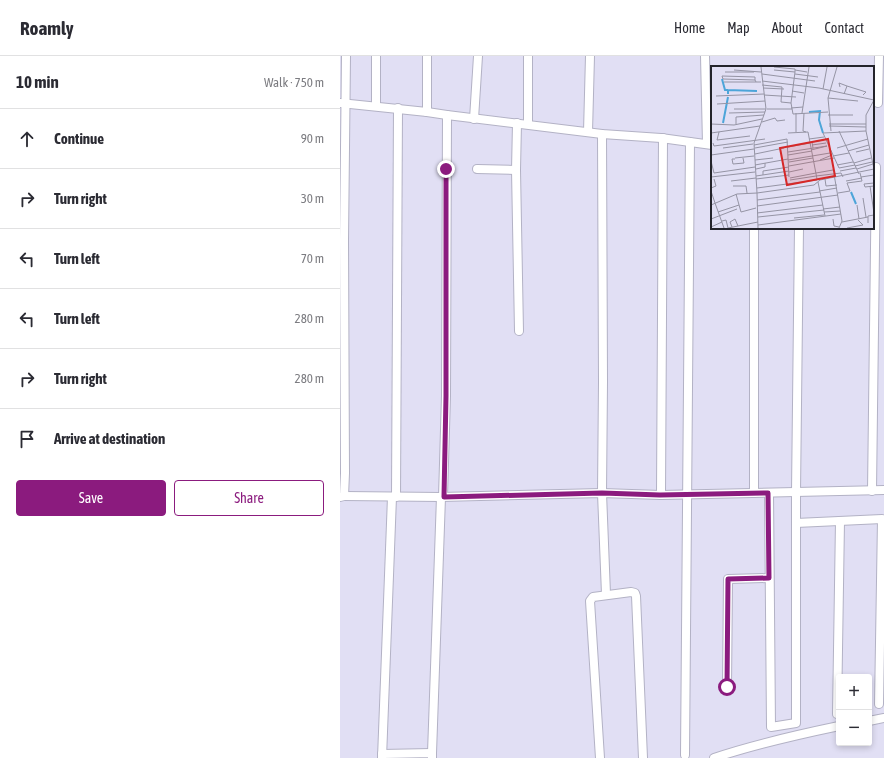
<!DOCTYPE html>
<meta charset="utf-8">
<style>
body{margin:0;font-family:"Asap Condensed",sans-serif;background:#f7f7f7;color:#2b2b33}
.controls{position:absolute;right:12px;bottom:12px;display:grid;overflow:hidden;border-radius:4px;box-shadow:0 2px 6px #0003}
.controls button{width:36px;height:36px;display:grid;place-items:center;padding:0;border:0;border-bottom:1px solid #e1e1e2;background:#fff;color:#2b2b33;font:20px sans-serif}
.stop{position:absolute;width:12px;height:12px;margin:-9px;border:3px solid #8b1b7e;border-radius:50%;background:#fff}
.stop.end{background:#8b1b7e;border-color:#fff;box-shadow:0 1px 4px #0008}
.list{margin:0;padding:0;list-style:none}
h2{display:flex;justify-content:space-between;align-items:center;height:52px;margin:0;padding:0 16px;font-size:17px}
h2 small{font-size:13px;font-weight:400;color:#7c7c81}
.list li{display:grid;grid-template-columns:26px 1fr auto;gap:12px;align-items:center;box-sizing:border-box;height:60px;padding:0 16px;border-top:1px solid #e1e1e2}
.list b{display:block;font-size:15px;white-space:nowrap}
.list em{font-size:13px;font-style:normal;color:#7c7c81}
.actions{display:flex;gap:8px;padding:12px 16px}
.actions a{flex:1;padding:9px 0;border:1px solid #8b1b7e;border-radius:4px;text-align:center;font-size:14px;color:#8b1b7e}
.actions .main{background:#8b1b7e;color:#fff}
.icon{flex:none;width:22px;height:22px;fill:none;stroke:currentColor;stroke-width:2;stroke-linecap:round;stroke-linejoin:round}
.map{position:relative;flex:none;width:544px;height:702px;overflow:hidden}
header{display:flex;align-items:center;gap:24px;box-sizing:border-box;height:56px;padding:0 20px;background:#fff;border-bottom:1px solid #e1e1e2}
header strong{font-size:19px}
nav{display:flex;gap:22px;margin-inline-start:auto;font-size:14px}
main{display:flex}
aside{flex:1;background:#fff}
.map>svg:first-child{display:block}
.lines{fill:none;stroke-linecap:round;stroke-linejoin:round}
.street-casing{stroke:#b3b2c5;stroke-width:10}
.street{stroke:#fff;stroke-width:8}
.route{stroke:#8b1b7e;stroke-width:5}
.inset-river{fill:none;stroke:#4da5d9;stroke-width:2}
.inset-road{fill:none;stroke:#9594a4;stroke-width:1}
.view{fill:#d62828;fill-opacity:0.15;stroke:#d62828;stroke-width:2}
.inset-edge{fill:none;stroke:#24242b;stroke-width:2}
</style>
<header>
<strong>Roamly</strong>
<nav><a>Home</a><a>Map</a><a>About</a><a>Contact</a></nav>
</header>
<main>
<aside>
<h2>10 min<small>Walk · 750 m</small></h2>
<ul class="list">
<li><svg class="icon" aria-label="ahead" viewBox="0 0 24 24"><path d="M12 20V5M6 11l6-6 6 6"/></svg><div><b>Continue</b></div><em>90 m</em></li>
<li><svg class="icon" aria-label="right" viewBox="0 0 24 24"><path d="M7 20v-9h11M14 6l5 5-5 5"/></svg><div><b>Turn right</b></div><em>30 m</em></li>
<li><svg class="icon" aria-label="left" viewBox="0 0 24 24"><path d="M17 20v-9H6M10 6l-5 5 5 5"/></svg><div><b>Turn left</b></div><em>70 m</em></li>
<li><svg class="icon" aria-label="left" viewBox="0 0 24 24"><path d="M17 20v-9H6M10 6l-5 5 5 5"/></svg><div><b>Turn left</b></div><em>280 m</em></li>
<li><svg class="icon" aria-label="right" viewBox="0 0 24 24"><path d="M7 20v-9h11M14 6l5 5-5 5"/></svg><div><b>Turn right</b></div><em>280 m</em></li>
<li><svg class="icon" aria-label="arrive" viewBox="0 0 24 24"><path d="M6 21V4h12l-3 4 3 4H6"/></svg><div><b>Arrive at destination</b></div></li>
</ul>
<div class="actions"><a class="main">Save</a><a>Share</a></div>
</aside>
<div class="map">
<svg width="544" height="702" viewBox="0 0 544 702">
<rect width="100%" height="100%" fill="#e1dff4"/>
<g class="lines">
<!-- street casing -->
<g class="street-casing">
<g id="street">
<polyline points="36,0 36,50"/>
<polyline points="365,0 367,88"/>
<polyline points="0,47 87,56 87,0"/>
<polyline points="538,47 539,0"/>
<polyline points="87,56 107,59 106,340 103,441"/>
<polyline points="107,59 262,78 321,82 372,89"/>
<polyline points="134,63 138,0"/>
<polyline points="177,67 176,114 179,275"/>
<polyline points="188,68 188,0"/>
<polyline points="248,76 250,0"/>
<polyline points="262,78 263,326 262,437 266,538"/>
<polyline points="137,113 176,114"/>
<polyline points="532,435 536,111"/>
<polyline points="414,437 414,172"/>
<polyline points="429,437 431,671 456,667 456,436 459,172"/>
<polyline points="321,439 323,82"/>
<polyline points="4,440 101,441 262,437 321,439 544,434"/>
<polyline points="0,441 4,440 5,417 4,184 6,0"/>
<polyline points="56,441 58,52"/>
<polyline points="456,467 542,463 539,648"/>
<polyline points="387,631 388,523 429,522"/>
<polyline points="497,658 500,465"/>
<polyline points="529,665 544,662"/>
<polyline points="92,697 101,441"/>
<polyline points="42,698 92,697 92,702"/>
<polyline points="345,699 350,86"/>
<polyline points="42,702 52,441"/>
<polyline points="260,702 250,545 253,541 291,536 295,537 296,540 303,702"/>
<path d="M374,702c41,-14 82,-23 125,-32"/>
</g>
</g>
<!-- street -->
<use href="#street" class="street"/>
</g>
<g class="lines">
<!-- route -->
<polyline class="route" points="106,113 106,340 104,441 262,437 320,439 428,437 429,522 388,523 387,631"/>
</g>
<!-- overview -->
<g transform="translate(371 10)">
<rect width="163" height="163" fill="#e1dff4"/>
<path class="inset-river" d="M11,13l3,11h3M17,28v-4l29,1M98,46l11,-1 -1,9 4,13M12,57l5,-26M140,126l5,12"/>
<path class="inset-road" d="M63,1l21,2v3M23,4l27,2M63,4l21,2 -4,31 2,11 35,-2M84,4l12,2M14,6h29M51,8l53,7M84,8l23,3M11,10l1,3 32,1 1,2M11,10l33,1v3M51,15l57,7 55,12M13,16h37M51,19l20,2 -1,15 10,1M129,21l-1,-4 8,3M52,22l21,1M112,23l4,-22M81,25l12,2M133,28l3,-8 19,6 -3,3M53,29l32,2M5,30l48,-2M117,32l30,3M163,34l-8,15v16l8,38M6,38l48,-3M80,42l12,-1M23,43h32M56,43h25M18,47l36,-1M91,47l7,-46M93,47l-1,18 3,1M117,49h25M51,56l13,-4 2,3 8,-1M0,58l23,1 28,-6M25,58v-7l28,-2M118,58h37M118,60l37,1M120,65l-3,-33 9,-31M128,65l20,43M8,66l-2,8 33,-4M85,66v-19M0,67l49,-7M77,67l20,-1 9,47M98,73l15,-2M2,77l1,3 51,-7M43,79l33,-6 2,38M101,79l14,-2M77,81l22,-4M12,82l30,-4M44,82l33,-6M102,82l-1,-6 12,-2M126,82l31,-9M100,84l16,-4M137,85l21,-6M77,86l39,-6M145,86l13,-3M44,88l29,-6M0,89l43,-6M77,89l24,-4M122,90l16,-3M24,92l19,-2M24,93h-3l1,5 11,-1 -1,-5M44,94l18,-2M77,94l42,-7M109,94l12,-5M0,95l3,12 41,-6M78,96l24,-4M143,97l17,-5M44,99l33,-6M126,99l16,-3M144,99l-16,3 -16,-35 43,-2M78,100l45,-8M144,100l17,-4M45,103l9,-2v-4M146,103l16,-5M129,105l16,-3M78,106l14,-3M105,107l17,-3M123,108l8,47 -3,7M52,109v-4l26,-4M45,110l33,-5M105,110l25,-3 2,4M0,111l44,-5M150,111l13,-2M79,112l26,-5M45,113l33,-4M114,113l1,7 11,-1M79,114l26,-4M20,115l25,-3M135,115l16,-3M107,116l7,34M163,117l-10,1 1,3 9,-1M22,120h13l1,7M159,120l4,27M0,122l5,-2 -2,-7M46,122l60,-8M0,125l4,12M108,125l18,-3M46,127l57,-8 6,-5 54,-11M46,127l1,35M127,127l12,-2 -3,-8 15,-2 -2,-8M25,128l5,18 15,-4M152,132l3,19M46,134l63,-8M4,137l9,25M0,139l26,-11 20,-1 -3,-50 12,-34 -5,-42M146,139l2,14M46,140l81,-11M112,143l17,-2M7,146l21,-7M113,146l16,-1M46,147l66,-8M47,151l66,-7M83,152l30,-3M0,153l26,-10M122,153l1,7 5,1M11,155l4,-1 2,8M131,156l26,-5M157,157v-7l6,-1M47,159l83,-11M0,161l11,-5M21,161l-2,-5 5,-3 3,7M17,162l30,-6M136,162l16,-3 -5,-5"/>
<path class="view" d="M117,73l7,37 -48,9 -7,-37z"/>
<rect width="163" height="163" class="inset-edge"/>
</g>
</svg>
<div class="controls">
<button>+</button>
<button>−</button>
</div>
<div class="stop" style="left:387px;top:631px"></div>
<div class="stop end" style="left:106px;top:113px"></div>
</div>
</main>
